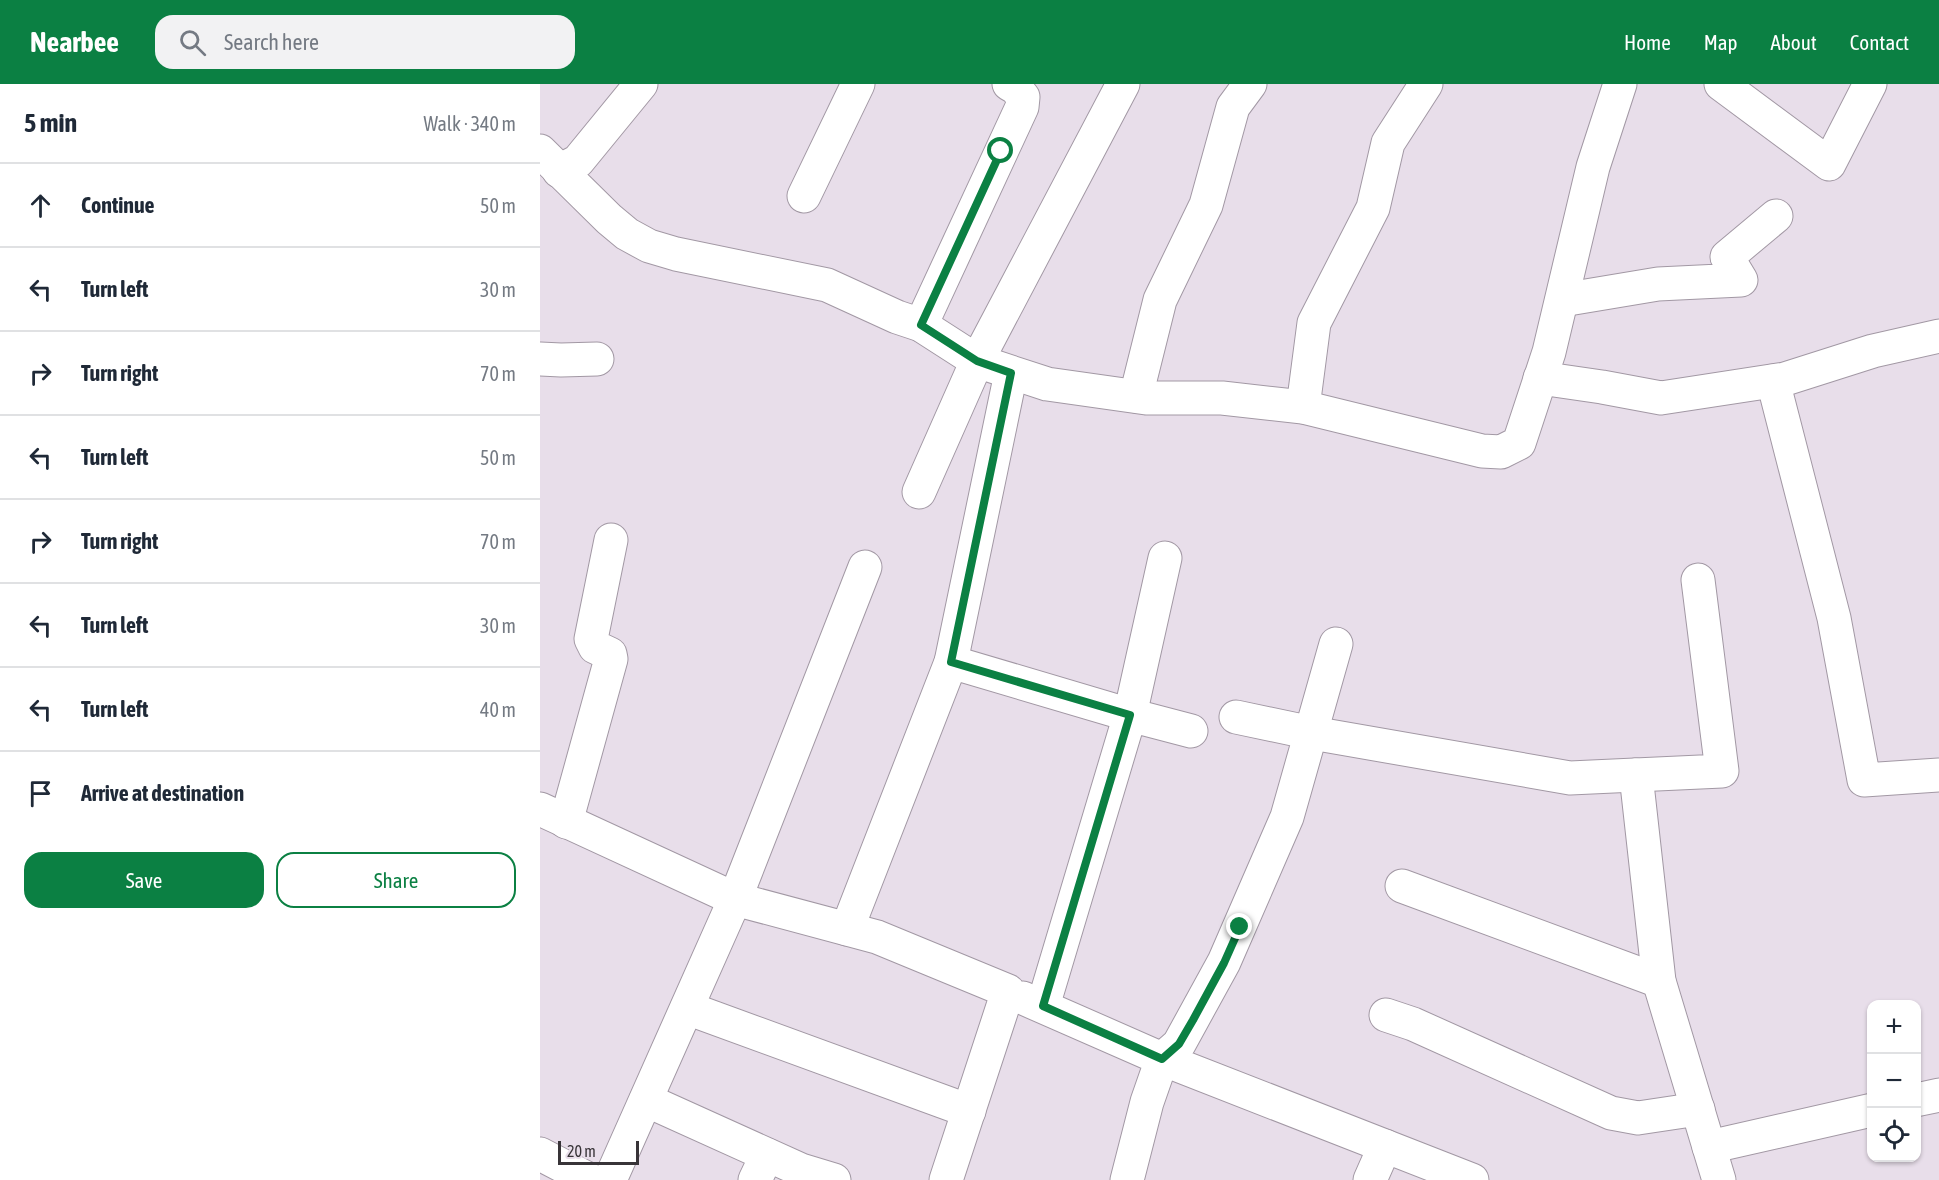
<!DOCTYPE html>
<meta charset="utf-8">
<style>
body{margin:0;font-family:"Asap Condensed",sans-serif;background:#f2f2f3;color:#1f2937}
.controls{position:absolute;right:18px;bottom:18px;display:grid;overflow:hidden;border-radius:12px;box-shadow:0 2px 4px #0004}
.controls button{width:54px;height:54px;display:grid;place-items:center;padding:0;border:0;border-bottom:2px solid #e0e1e3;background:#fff;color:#1f2937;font:30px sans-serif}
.scale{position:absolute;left:18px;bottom:15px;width:81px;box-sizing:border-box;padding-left:6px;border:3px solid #383438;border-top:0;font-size:16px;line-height:21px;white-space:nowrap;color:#383438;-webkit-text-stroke:4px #e8deea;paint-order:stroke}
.stop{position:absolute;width:18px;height:18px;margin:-14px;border:4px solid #0b8043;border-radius:50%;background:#fff}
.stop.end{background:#0b8043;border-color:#fff;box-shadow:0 2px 6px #0008}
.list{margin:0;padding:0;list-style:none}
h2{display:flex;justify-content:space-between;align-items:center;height:78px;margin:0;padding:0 24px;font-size:26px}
h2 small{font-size:20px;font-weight:400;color:#747a83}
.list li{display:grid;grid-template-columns:39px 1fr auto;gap:18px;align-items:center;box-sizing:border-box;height:84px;padding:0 24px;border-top:2px solid #e0e1e3}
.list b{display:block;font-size:22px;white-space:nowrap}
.list em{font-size:20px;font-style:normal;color:#747a83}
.actions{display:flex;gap:12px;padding:18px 24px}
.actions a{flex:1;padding:14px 0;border:2px solid #0b8043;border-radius:18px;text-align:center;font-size:21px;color:#0b8043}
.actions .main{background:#0b8043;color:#fff}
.icon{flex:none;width:33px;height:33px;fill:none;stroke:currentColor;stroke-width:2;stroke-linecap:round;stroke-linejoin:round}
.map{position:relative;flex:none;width:1399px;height:1096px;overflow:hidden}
header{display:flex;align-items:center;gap:36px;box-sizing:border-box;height:84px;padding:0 30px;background:#0b8043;color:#fff}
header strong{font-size:28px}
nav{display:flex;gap:33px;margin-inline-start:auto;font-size:21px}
.search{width:420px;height:54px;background:#f2f2f3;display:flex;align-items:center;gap:15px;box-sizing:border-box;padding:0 21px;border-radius:18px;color:#747a83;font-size:22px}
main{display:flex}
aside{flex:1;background:#fff}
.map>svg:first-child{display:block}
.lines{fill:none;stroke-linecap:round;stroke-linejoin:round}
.minor-casing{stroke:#a298a4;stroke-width:35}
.minor{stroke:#fff;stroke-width:33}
.route{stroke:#0b8043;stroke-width:8}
</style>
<header>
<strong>Nearbee</strong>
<div class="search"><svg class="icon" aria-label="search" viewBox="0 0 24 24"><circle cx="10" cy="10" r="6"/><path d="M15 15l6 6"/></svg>Search here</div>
<nav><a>Home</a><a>Map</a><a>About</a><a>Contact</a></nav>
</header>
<main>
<aside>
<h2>5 min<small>Walk · 340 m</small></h2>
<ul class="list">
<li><svg class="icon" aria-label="ahead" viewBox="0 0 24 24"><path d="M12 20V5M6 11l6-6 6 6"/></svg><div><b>Continue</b></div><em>50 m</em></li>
<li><svg class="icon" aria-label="left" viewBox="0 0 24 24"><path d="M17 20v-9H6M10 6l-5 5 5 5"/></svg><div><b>Turn left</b></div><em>30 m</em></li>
<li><svg class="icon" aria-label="right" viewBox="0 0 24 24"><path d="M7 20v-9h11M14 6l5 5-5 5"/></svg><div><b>Turn right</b></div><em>70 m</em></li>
<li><svg class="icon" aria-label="left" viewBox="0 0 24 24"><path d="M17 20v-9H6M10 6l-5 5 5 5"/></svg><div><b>Turn left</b></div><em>50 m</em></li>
<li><svg class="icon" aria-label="right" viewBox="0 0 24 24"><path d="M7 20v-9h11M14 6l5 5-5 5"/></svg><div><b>Turn right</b></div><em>70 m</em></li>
<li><svg class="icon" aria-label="left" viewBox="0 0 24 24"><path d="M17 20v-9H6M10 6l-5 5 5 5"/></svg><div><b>Turn left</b></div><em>30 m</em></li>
<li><svg class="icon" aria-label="left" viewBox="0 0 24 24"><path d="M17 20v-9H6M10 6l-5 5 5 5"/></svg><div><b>Turn left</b></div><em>40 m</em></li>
<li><svg class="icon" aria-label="arrive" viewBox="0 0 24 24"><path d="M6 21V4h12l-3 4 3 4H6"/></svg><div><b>Arrive at destination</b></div></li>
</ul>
<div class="actions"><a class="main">Save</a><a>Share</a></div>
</aside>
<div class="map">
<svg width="1399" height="1096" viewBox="0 0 1399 1096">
<rect width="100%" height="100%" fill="#e8deea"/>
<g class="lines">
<!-- minor casing -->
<g class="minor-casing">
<g id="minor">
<polyline points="1181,0 1289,80 1330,0"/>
<polyline points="0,67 69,135 87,150 109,162 136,170 287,201 357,233 381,241 437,277 507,300 606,314 682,314 763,323 942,367 961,368 979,359 1009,268 1053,83 1080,0"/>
<polyline points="19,87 38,77 101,0"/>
<polyline points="264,112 318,0"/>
<polyline points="1022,216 1118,200 1201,196 1187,173 1236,132"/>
<polyline points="381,241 482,23 483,13 476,4 469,0"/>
<polyline points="0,275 21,276 57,275"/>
<polyline points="1000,294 1062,303 1121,314 1245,295 1333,267 1399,252"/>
<polyline points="1233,297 1294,534 1324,696 1399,691"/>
<polyline points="596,312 620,216 666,121 693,23 710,0"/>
<polyline points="763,323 774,239 833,124 848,59 886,0"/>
<polyline points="379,408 437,277 583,0"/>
<polyline points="796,560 747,733 684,878 639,960 622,975 932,1096"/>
<polyline points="411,578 471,289"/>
<polyline points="696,633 772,649 1030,694 1182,687 1158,496"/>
<polyline points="1096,691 1119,897 1179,1096"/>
<polyline points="0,725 195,815 337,853 468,907 406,1096"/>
<polyline points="26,738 71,575 70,570 55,563 51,555 71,456"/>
<polyline points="862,802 1119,897"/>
<polyline points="307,845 411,578 590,631 625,474"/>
<polyline points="483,914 622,975 607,1018 587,1096"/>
<polyline points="503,922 590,631 651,647"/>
<polyline points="147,924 429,1027"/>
<polyline points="846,931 873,940 1071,1029 1098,1034 1158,1025"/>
<polyline points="106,1016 261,1086 294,1096"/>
<polyline points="1376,1016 1399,1011"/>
<polyline points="1169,1063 1332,1026"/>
<polyline points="0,1070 50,1096"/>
<polyline points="70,1096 195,815 325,483"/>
<polyline points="215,1096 227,1071"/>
<polyline points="830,1096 845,1062"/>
</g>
</g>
<!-- minor -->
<use href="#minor" class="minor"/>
</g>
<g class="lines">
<!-- route -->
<polyline class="route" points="461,67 381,241 437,277 471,289 411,578 590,631 503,922 622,975 639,960 653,936 684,879 700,843"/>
</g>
</svg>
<div class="controls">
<button>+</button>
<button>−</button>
<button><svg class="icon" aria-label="locate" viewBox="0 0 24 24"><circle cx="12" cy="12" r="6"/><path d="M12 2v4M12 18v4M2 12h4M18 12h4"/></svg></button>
</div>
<div class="scale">20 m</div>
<div class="stop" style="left:461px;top:67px"></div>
<div class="stop end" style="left:700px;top:843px"></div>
</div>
</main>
